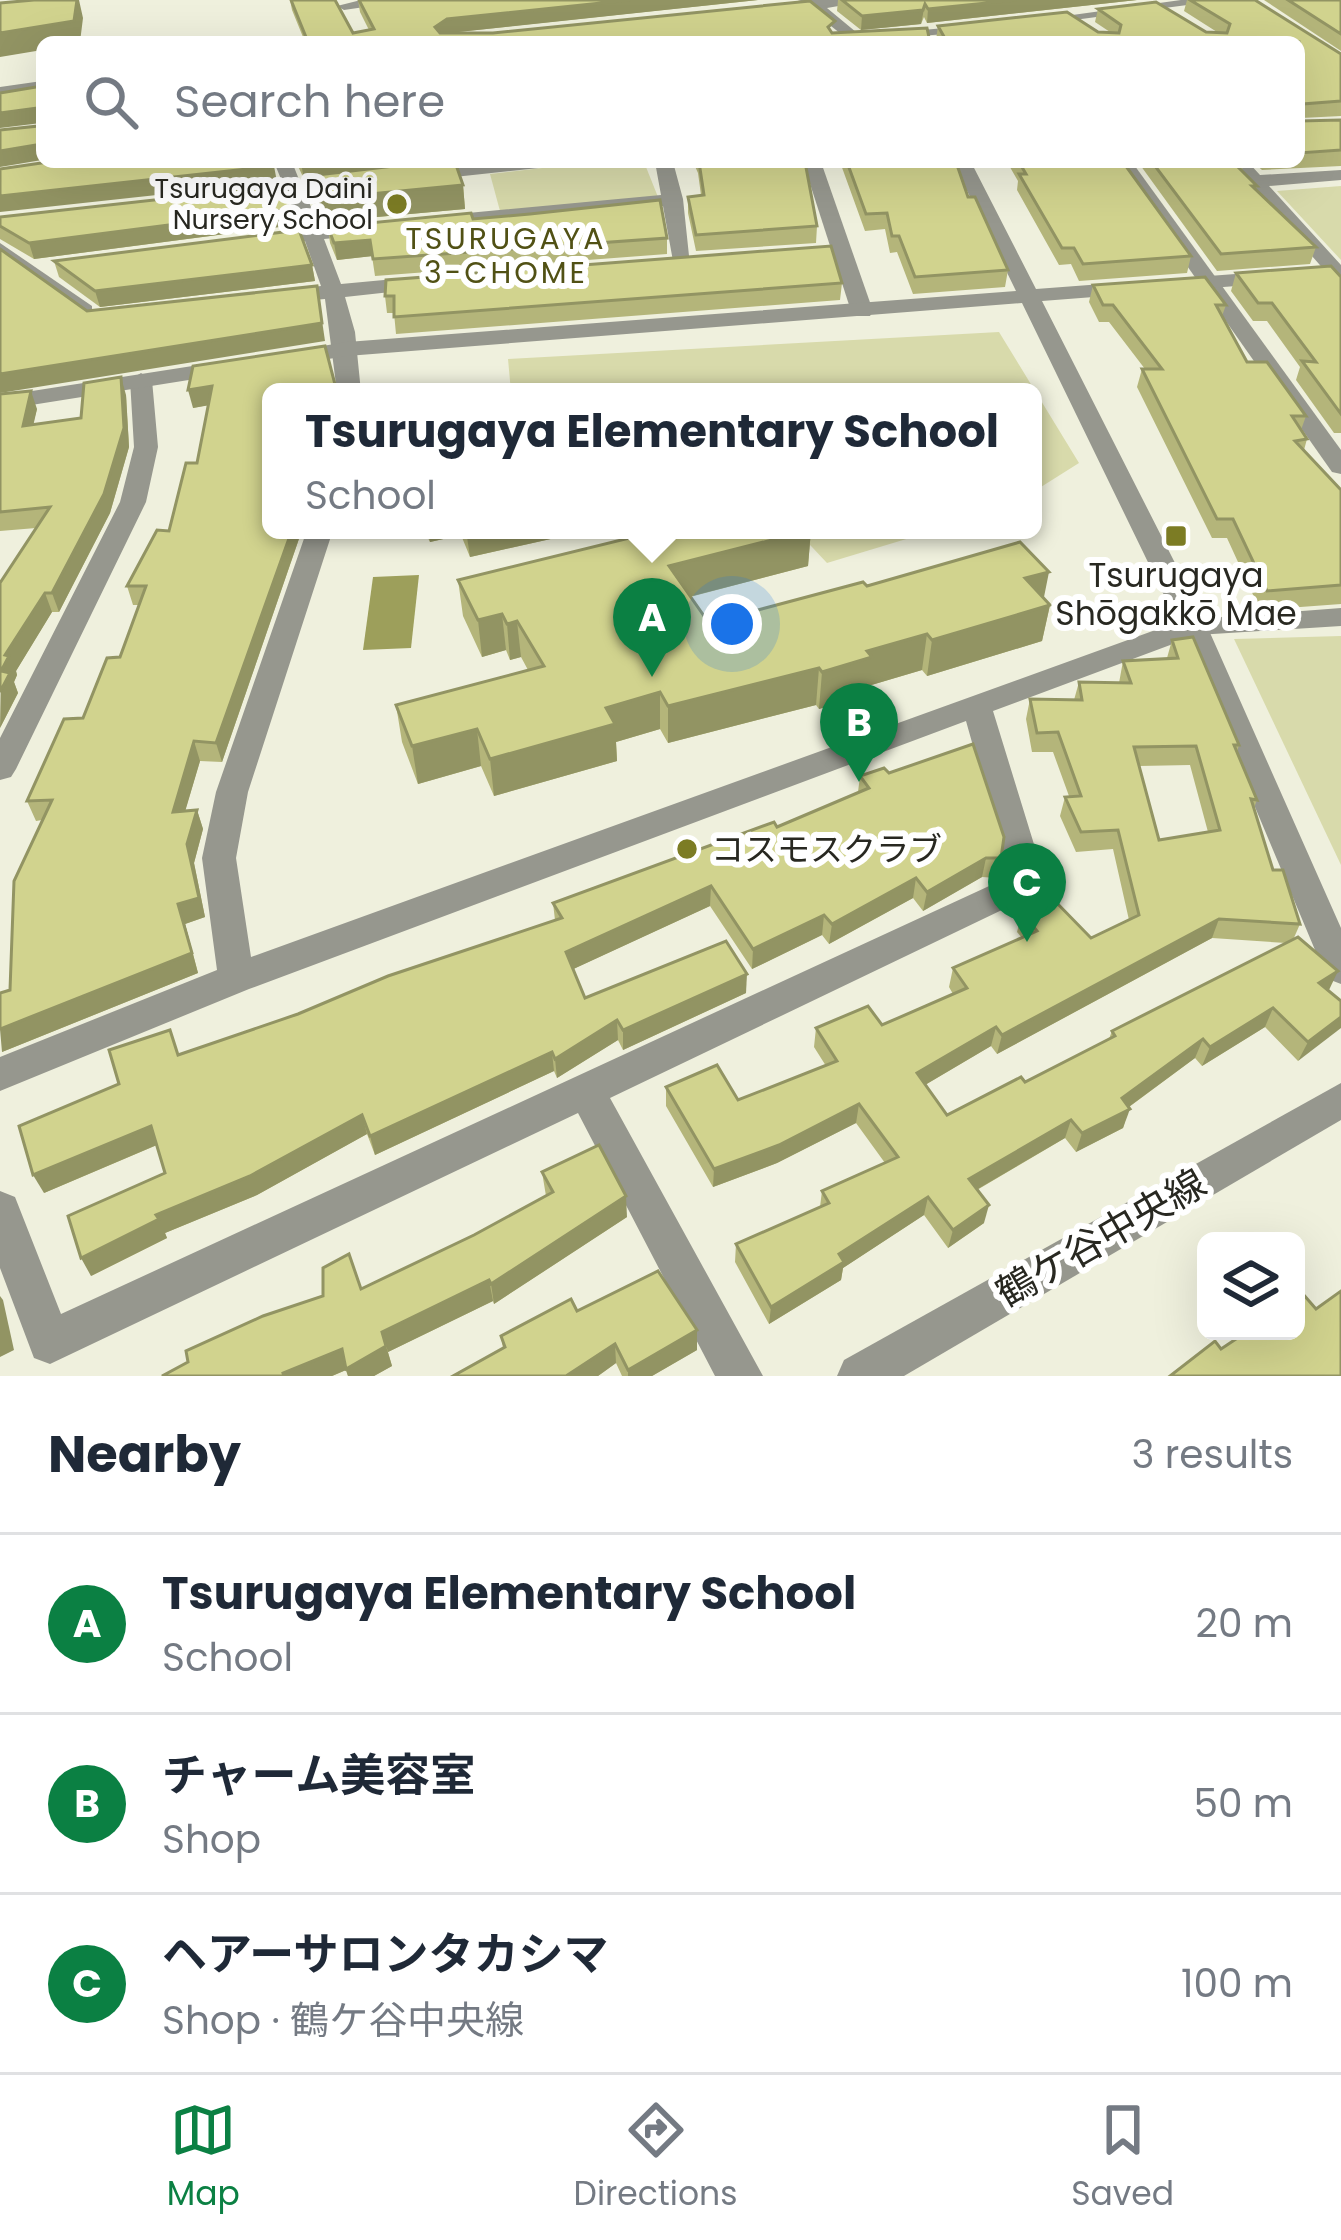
<!DOCTYPE html>
<meta charset="utf-8">
<style>
body{margin:0;font-family:Poppins,"Noto Sans JP",sans-serif;background:#f2f2f3;color:#1f2937}
.controls{position:absolute;right:36px;bottom:36px;display:grid;overflow:hidden;border-radius:18px;box-shadow:0 12px 48px #0002}
.controls button{width:108px;height:108px;display:grid;place-items:center;padding:0;border:0;border-bottom:3px solid #e0e1e3;background:#fff;color:#1f2937;font:60px sans-serif}
.you{position:absolute;left:732px;top:624px;width:42px;height:42px;margin:-30px;border:9px solid #fff;border-radius:50%;background:#1a73e8;box-shadow:0 0 0 18px #1a73e833}
.badge{display:grid;place-items:center;width:78px;height:78px;border-radius:50%;background:#0b8043;color:#fff;font-size:39px;font-weight:700}
.pin{position:absolute;translate:-50% -99px;filter:drop-shadow(0 3px 6px #0008)}
.pin::after{content:'';position:absolute;top:63px;width:42px;height:36px;background:inherit;clip-path:polygon(0 0,100% 0,50% 100%)}
.popup{position:absolute;left:262px;top:383px;width:780px;height:156px;box-sizing:border-box;display:grid;place-content:center;border-radius:18px;background:#fff;filter:drop-shadow(0 3px 9px #0005);font-size:39px;white-space:nowrap;color:#747a83}
.popup b{font-size:45px;color:#1f2937}
.popup::after{content:'';position:absolute;left:50%;top:100%;margin-left:-24px;border:24px solid transparent;border-top-color:#fff}
.list{margin:0;padding:0;list-style:none}
h2{display:flex;justify-content:space-between;align-items:center;height:156px;margin:0;padding:0 48px;font-size:51px}
h2 small{font-size:39px;font-weight:400;color:#747a83}
.list li{display:grid;grid-template-columns:78px 1fr auto;gap:36px;align-items:center;box-sizing:border-box;height:180px;padding:0 48px;border-top:3px solid #e0e1e3}
.list b{display:block;font-size:45px;white-space:nowrap}
.list p{margin:0;font-size:39px;white-space:nowrap;color:#747a83}
.list em{font-size:39px;font-style:normal;color:#747a83}
.icon{flex:none;width:66px;height:66px;fill:none;stroke:currentColor;stroke-width:2;stroke-linecap:round;stroke-linejoin:round}
.map{position:relative;flex:none;width:1341px;height:1376px;overflow:hidden}
.search{position:absolute;background:#fff;box-shadow:0 12px 48px #0002;left:36px;right:36px;top:36px;height:132px;display:flex;align-items:center;gap:30px;box-sizing:border-box;padding:0 42px;border-radius:18px;color:#747a83;font-size:45px}
.sheet{height:696px;background:#fff}
nav{display:flex;justify-content:space-around;align-items:center;box-sizing:border-box;height:168px;border-top:3px solid #e0e1e3;background:#fff;font-size:33px;color:#747a83}
nav a{display:grid;justify-items:center;gap:6px}
nav .on{color:#0b8043}
.map>svg:first-child{display:block}
.green{fill:#d8daab}
.water{fill:#9d9f5b}
.lines{fill:none;stroke-linecap:round;stroke-linejoin:round}
.minor{fill:#96978e;fill-rule:evenodd}
.tertiary{fill:#96978e;fill-rule:evenodd}
.wall{fill:#b4b57a;fill-rule:evenodd}
.shaded-wall{fill:#929463}
.building{fill:#d1d38e;stroke:#929463;stroke-width:3;fill-rule:evenodd}
.poi-dot{fill:#7c7c24;stroke:#fff;stroke-width:4.5}
.labels{text-anchor:middle;dominant-baseline:central;stroke-width:12;stroke-linejoin:round;paint-order:stroke}
.far-poi-label{font-size:27px;fill:#282821;stroke:#fff;text-anchor:end}
.far-neighbourhood-label{font-size:30px;letter-spacing:3px;fill:#515115;stroke:#fff}
.poi-label{font-size:33px;fill:#282821;stroke:#fff}
.near-street-label{font-size:39px;fill:#282821;stroke:#fff}
</style>
<div class="map">
<svg width="1341" height="1376" viewBox="0 0 1341 1376">
<rect width="100%" height="100%" fill="#eff0dd"/>
<!-- green -->
<g class="green">
<polygon points="593,162 644,162 658,197 500,211 490,174"/>
<polygon points="1341,186 1341,260 1277,191"/>
<polygon points="999,332 1079,463 1033,492 1033,392 511,392 508,359"/>
<polygon points="796,530 936,530 827,563"/>
<polygon points="1341,636 1341,865 1234,639"/>
</g>
<!-- water -->
<polygon class="water" points="419,575 411,648 363,650 373,577"/>
<g class="lines">
<!-- minor -->
<g class="minor">
<polygon points="361,0 412,0 344,10 337,6"/>
<polygon points="1181,0 1225,0 1036,25 1029,21"/>
<polygon points="981,25 981,31 976,32 831,42 839,37"/>
<polygon points="274,162 292,162 300,182 345,177 354,183 345,189 305,193 320,228 365,223 375,229 365,235 324,239 341,284 427,276 437,282 427,288 345,297 355,332 361,392 337,392 325,299 278,303 267,297 278,291 321,286 305,241 263,246 253,240 263,234 301,230 287,195 244,200 235,194 244,188 283,184"/>
<polygon points="497,162 557,162 548,167 417,181 408,176 417,171"/>
<polygon points="655,162 673,162 683,199 690,265 673,261 663,206 436,228 426,222 436,216 661,195"/>
<polygon points="803,162 821,162 873,311 870,316 854,316 851,311"/>
<polygon points="1114,162 1132,162 1341,450 1341,474 1332,472"/>
<polygon points="1229,162 1248,162 1260,175 1341,170 1341,180 1269,186 1341,265 1341,283 1334,281"/>
<polygon points="0,243 92,306 92,316 76,316 0,259"/>
<polygon points="141,373 152,380 158,447 146,502 16,769 11,777 0,780 0,738 120,502 134,447 130,380"/>
<polygon points="307,530 333,530 248,792 236,858 251,957 1183,620 1341,608 1341,626 1197,635 993,711 1041,867 1025,899 610,1098 763,1376 715,1376 578,1113 50,1364 34,1358 0,1268 0,1191 15,1197 61,1314 1000,881 1007,867 966,721 249,989 0,1091 0,1057 217,970 202,858 216,792"/>
</g>
<!-- tertiary -->
<g class="tertiary">
<polygon points="801,0 873,0 827,8 868,42 851,42 811,10 778,13 771,9"/>
<polygon points="42,81 42,91 0,97 0,87"/>
<polygon points="953,162 971,162 1036,289 1341,266 1341,278 1042,301 1207,626 1341,928 1341,984 1328,979 1323,969 1179,626 1022,303 347,356 291,365 280,358 291,351 347,342 1016,291"/>
<polygon points="231,360 239,362 239,372 0,410 0,396"/>
<polygon points="1341,1083 1341,1120 904,1376 837,1376 844,1360"/>
</g>
</g>
<!-- wall -->
<g class="wall">
<polygon points="290,0 353,33 369,30 360,12 358,0 758,0 448,33 835,32 930,42 305,42 292,10"/>
<polygon points="838,0 1137,0 927,23 924,17 921,24 861,30 837,11"/>
<polygon points="1187,0 1255,0 1341,54 1341,116 1301,118 1300,121 1341,120 1341,166 1262,170 1253,162 1299,162 1299,42 937,42 936,40 938,26 1110,32 1095,22 1098,9 1206,32 1217,32 1184,11"/>
<polygon points="1264,0 1341,0 1341,51"/>
<polygon points="296,162 455,162 463,185 465,209 322,222 312,199 308,179 304,179"/>
<polygon points="693,162 805,162 817,226 816,243 696,251 688,213 688,197 701,195 698,173"/>
<polygon points="840,162 956,162 968,197 1008,270 1005,287 913,294 897,252 890,253 885,229 865,231"/>
<polygon points="1007,162 1123,162 1191,256 1187,273 1079,281 1071,264 1059,265 1017,190 1018,181"/>
<polygon points="1138,162 1241,162 1243,165 1242,171 1257,186 1256,189 1316,247 1310,264 1217,271"/>
<polygon points="0,217 295,225 34,259 0,239"/>
<polygon points="473,219 667,238 667,254 375,276 372,256 337,260 330,243 328,227"/>
<polygon points="54,261 312,265 315,281 100,307 59,277"/>
<polygon points="1236,273 1341,277 1341,433 1334,433 1296,380 1300,367 1267,321 1253,321 1231,291"/>
<polygon points="842,283 840,300 396,334 394,313 387,313 385,296"/>
<polygon points="1093,285 1226,305 1222,316 1247,362 1306,416 1301,430 1307,439 1304,450 1341,490 1341,604 1260,610 1227,538 1212,538 1137,387 1142,369 1145,369 1109,322 1099,322 1089,302"/>
<polygon points="193,366 271,530 302,530 222,762 200,761 185,811 197,810 203,829 194,863 205,917 185,924 198,973 2,1052 10,990 42,820 36,821 27,801 83,718 120,657 139,605 133,605 127,586 169,531 197,463 208,405 193,408"/>
<polygon points="0,394 37,409 33,424 81,418 126,395 129,447 110,513 59,612 52,612 16,671 17,675 14,682 18,693 0,728 36,528 0,531"/>
<polygon points="424,530 573,530 573,534 470,557 461,535 430,542"/>
<polygon points="811,530 808,566 690,597 709,623 867,586 1044,598 1050,605 1042,641 927,676 922,670 868,686 867,694 819,709 816,705 668,743 660,729 616,742 617,761 494,796 481,766 418,784 402,742 396,705 528,670 521,657 510,660 506,650 482,657 463,616 458,580"/>
<path d="M1172,640l67,105 -2,7 20,48 -3,8 19,62 27,54 -7,16 35,51 13,10 -43,60 -33,-34 -63,39 -7,-8 -66,49 -6,21 -47,24 -11,-14 -88,52 7,33 -36,25 -24,-33 -81,53 -2,12 -72,44 -34,-62 1,-18 84,-37 2,-16 63,-28 -29,-40 -79,40 -64,24 -47,-81v-19l72,13 88,-34 -12,-19 2,-19 66,-3 71,-31 -4,-7 4,-19 69,-30 -5,-6 5,-19 69,25 38,-18 -16,-71 -37,3 -16,-36 5,-19 4,-1 -16,-44h-21l-6,-33 4,-20 44,1 5,-18 40,1 4,-22 44,-3zM1190,765l18,67 -49,8 -20,-74zM1212,938l74,5 -174,88 -3,8 -84,43 -78,33 -22,-30 66,-39 6,8z"/>
<polygon points="889,773 1001,858 997,878 982,877 923,911 913,898 829,944 822,935 752,969 710,906 573,969 585,998 746,993 623,1050 618,1040 557,1078 554,1071 375,1155 367,1134 257,1195 165,1233 167,1238 91,1276 165,1173 157,1145 44,1193 119,1084 179,1054 298,1014 555,920 553,903 777,827 858,792 860,776"/>
<polygon points="542,1172 627,1217 494,1304 493,1301 388,1352 392,1366 374,1376 348,1376 346,1370 332,1376 162,1376 361,1289 474,1235 546,1196"/>
<polygon points="577,1311 697,1350 652,1376 622,1376 616,1363 598,1376 453,1376 503,1348 501,1336"/>
</g>
<!-- shaded-wall -->
<g class="shaded-wall">
<polygon points="77,0 79,0 83,18 80,42 42,42 42,50 0,57 0,33"/>
<polygon points="630,0 758,0 449,33 437,41 435,27 447,19"/>
<polygon points="1016,0 1137,0 927,23 928,9"/>
<polygon points="925,4 921,24 861,30 862,16"/>
<polygon points="37,108 41,123 0,128 0,113"/>
<polygon points="42,144 42,160 0,167 0,151"/>
<polygon points="314,162 452,162 304,179 301,163"/>
<polygon points="274,166 277,182 0,212 0,196"/>
<polygon points="463,185 465,209 322,222 318,199"/>
<polygon points="292,209 295,225 34,259 29,243"/>
<polygon points="370,240 373,256 337,260 334,243"/>
<polygon points="312,265 315,281 100,307 95,291"/>
<polygon points="317,286 325,341 0,393 0,374"/>
<polygon points="121,377 126,395 129,447 110,513 59,612 52,593"/>
<polygon points="212,386 216,404 193,408 188,390"/>
<polygon points="31,391 37,409 29,444 23,426"/>
<polygon points="292,530 302,530 222,762 216,743"/>
<polygon points="428,530 460,530 461,535 430,542"/>
<polygon points="466,530 573,530 573,534 470,557"/>
<polygon points="811,530 808,566 669,602 669,566"/>
<polygon points="1049,572 1042,607 1050,605 1042,641 927,676 932,640 1025,578"/>
<polygon points="45,593 52,612 16,671 17,675 14,682 18,693 0,728 1,671 5,655"/>
<polygon points="502,614 506,650 482,657 478,620"/>
<polygon points="517,621 521,657 510,660 507,624"/>
<polygon points="927,634 922,670 868,686 867,694 819,709 822,672 867,651"/>
<polygon points="819,668 816,705 668,743 668,706"/>
<polygon points="660,692 660,729 616,742 617,761 494,796 490,759 606,708"/>
<polygon points="477,729 481,766 418,784 412,746"/>
<polygon points="194,741 200,761 179,832 173,812"/>
<polygon points="197,810 203,829 194,863 205,917 185,924 198,973 2,1052 0,1029 187,844"/>
<polygon points="986,858 982,877 923,911 927,892"/>
<polygon points="916,878 913,898 829,944 832,924"/>
<polygon points="711,886 710,906 567,972 566,952"/>
<polygon points="824,915 822,935 752,969 753,949"/>
<polygon points="1219,919 1212,938 997,1054 1002,1035"/>
<polygon points="1338,971 1329,990 1319,983"/>
<polygon points="747,974 746,993 623,1050 623,1030"/>
<polygon points="1273,1008 1265,1027 1202,1066 1210,1047"/>
<polygon points="1341,1017 1341,1028 1298,1061 1308,1042"/>
<polygon points="617,1020 618,1040 557,1078 555,1059"/>
<polygon points="996,1027 991,1046 913,1092 917,1073"/>
<polygon points="1203,1039 1195,1058 1115,1117 1122,1098"/>
<polygon points="552,1052 554,1071 375,1155 370,1136"/>
<polygon points="859,1104 856,1123 777,1163 713,1187 714,1169"/>
<polygon points="1130,1109 1123,1128 1076,1152 1082,1133"/>
<polygon points="362,1115 367,1134 257,1195 165,1233 167,1238 91,1276 81,1258 156,1215"/>
<polygon points="1071,1120 1065,1138 964,1197 969,1179"/>
<polygon points="151,1126 159,1144 44,1193 33,1175"/>
<polygon points="626,1196 627,1217 494,1304 491,1284"/>
<polygon points="928,1197 924,1215 843,1268 841,1280 769,1324 771,1307 839,1254"/>
<polygon points="989,1205 984,1223 948,1248 953,1230"/>
<polygon points="489,1280 493,1301 388,1352 382,1332"/>
<polygon points="0,1296 3,1300 14,1350 0,1357"/>
<polygon points="697,1330 697,1350 652,1376 628,1376 628,1370"/>
<polygon points="615,1344 616,1363 598,1376 566,1376"/>
<polygon points="386,1346 392,1366 374,1376 348,1376 346,1370 332,1376 284,1376 283,1373 342,1349"/>
</g>
<!-- building -->
<g class="building">
<polygon points="34,0 77,0 74,21 0,33 0,3"/>
<polygon points="291,0 335,0 353,33 374,29 359,0 630,0 447,19 435,27 440,33 493,33 810,1 835,21 828,27 832,33 927,28 930,42 308,42"/>
<polygon points="842,0 1016,0 928,9 925,4 923,10 862,16"/>
<polygon points="1190,0 1255,0 1341,54 1341,101 1303,104 1300,121 1341,120 1341,150 1299,153 1299,42 947,42 938,26 1067,12 1098,32 1119,33 1121,25 1098,9 1156,2 1206,32 1227,33 1230,24"/>
<polygon points="1288,0 1341,0 1341,34"/>
<polygon points="42,86 42,112 37,108 0,113 0,93"/>
<polygon points="42,113 42,144 0,151 0,130 38,126"/>
<polygon points="48,162 272,162 274,166 0,196 0,169"/>
<polygon points="429,162 455,162 463,185 318,199 308,176"/>
<polygon points="699,162 805,162 817,226 696,235 688,197 704,195"/>
<polygon points="847,162 956,162 968,197 975,197 1008,270 915,277 899,236 892,236 887,213 866,214"/>
<polygon points="1019,162 1123,162 1191,256 1083,264 1074,248 1062,248 1019,174 1026,174"/>
<polygon points="1152,162 1241,162 1243,165 1236,165 1257,186 1252,186 1316,247 1221,254"/>
<polygon points="282,186 292,209 29,243 0,226 0,217"/>
<polygon points="660,200 667,238 373,259 370,240 334,243 328,227 471,213 473,219 530,214"/>
<polygon points="299,230 312,265 95,291 54,261"/>
<polygon points="831,246 842,283 394,317 394,296 385,296 386,280"/>
<polygon points="0,249 87,311 317,286 322,323 0,374"/>
<polygon points="1331,266 1341,277 1341,414 1302,361 1316,362 1272,303 1258,303 1236,273"/>
<polygon points="1205,277 1226,305 1216,305 1247,362 1267,362 1306,416 1292,416 1307,439 1295,441 1341,490 1341,585 1267,591 1233,519 1217,519 1142,369 1162,369 1113,305 1103,305 1093,285"/>
<polygon points="325,346 337,392 271,392 271,530 292,530 216,743 194,741 173,812 197,810 187,844 199,898 178,904 192,953 0,1029 0,993 10,990 14,881 52,800 27,801 64,719 83,718 107,658 120,657 146,586 127,586 157,530 169,531 186,463 197,463 212,386 188,390 193,366"/>
<polygon points="121,377 124,428 104,494 52,593 45,593 5,655 9,656 1,671 10,673 0,692 0,583 50,507 0,512 0,394 31,391 23,426 81,418 84,383"/>
<polygon points="662,530 811,530 669,566 709,623 863,582 867,586 1020,542 1049,572 1025,578 1050,605 932,640 927,634 867,651 872,657 822,672 819,668 668,706 660,692 606,708 615,724 490,759 477,729 412,746 396,705 544,666 517,621 507,624 502,614 478,620 458,580"/>
<path d="M1193,637l46,108h-5l23,55 -6,-1 22,71h10l17,54 -81,-5 -217,116 -6,-8 -79,46 30,42 74,-38 4,5 90,-46 -3,-5 186,-94 40,34 -19,12 22,18v16l-33,25 -35,-34 -63,39 -7,-8 -81,59 8,11 -48,24 -11,-13 -102,59 20,26 -36,25 -25,-33 -89,57 5,8 -73,45 -35,-63 93,-41 -7,-12 76,-34 -39,-53 -80,41 -65,24 -48,-82 51,-22 21,35 99,-39 -21,-33 52,-22 14,19 85,-37 -14,-20 84,-37 -15,-18 30,-15 39,40 48,-23 -21,-85 -37,2 -16,-35 16,-1 -23,-64 -21,1 -7,-34 52,1 -3,-18 52,1 -8,-22 55,-3 -6,-18zM1196,746l24,84 -61,10 -25,-93z"/>
<polygon points="973,744 1004,837 1001,858 986,858 927,892 916,878 832,924 824,915 753,949 711,886 566,952 585,998 726,941 747,974 623,1030 617,1020 555,1059 552,1052 370,1136 362,1115 250,1176 156,1215 159,1219 81,1258 68,1216 165,1173 151,1126 33,1175 19,1126 119,1084 109,1050 170,1030 178,1055 298,1014 388,976 562,918 553,903 774,822 777,827 869,788 860,776 884,768 889,773"/>
<polygon points="599,1145 626,1196 491,1284 489,1280 382,1332 386,1346 346,1369 342,1349 283,1373 284,1376 162,1376 188,1362 186,1351 263,1316 323,1296 323,1268 349,1254 361,1289 474,1235 553,1192 542,1172"/>
<polygon points="658,1271 697,1330 628,1370 615,1344 566,1376 453,1376 505,1347 501,1336 571,1299 577,1311"/>
<polygon points="1341,1291 1341,1376 1170,1376 1215,1341 1221,1349 1248,1331 1296,1331 1296,1299 1303,1294 1316,1309"/>
</g>
<!-- markers -->
<g class="poi-dot">
<circle cx="397" cy="204" r="12"/>
<rect x="1164" y="524" width="24" height="24" rx="6"/>
<circle cx="687" cy="849" r="12"/>
</g>
<g class="labels">
<!-- far-poi labels -->
<g class="far-poi-label">
<text x="373" y="188">Tsurugaya Daini<tspan x="373" dy="31">Nursery School</tspan></text>
</g>
<!-- far-neighbourhood labels -->
<g class="far-neighbourhood-label">
<text x="506" y="238">TSURUGAYA<tspan x="506" dy="34">3-CHOME</tspan></text>
</g>
<!-- poi labels -->
<g class="poi-label">
<text x="1176" y="575">Tsurugaya<tspan x="1176" dy="38">Shōgakkō Mae</tspan></text>
<text x="711" y="849" text-anchor="start">コスモスクラブ</text>
</g>
<!-- near-street labels -->
<g class="near-street-label">
<text transform="translate(1101 1238) rotate(-30)">鶴ケ谷中央線</text>
</g>
</g>
</svg>
<div class="controls">
<button><svg class="icon" aria-label="layers" viewBox="0 0 24 24"><path d="M12 4l9 5-9 5-9-5zM3 14l9 5 9-5"/></svg></button>
</div>
<div class="you"></div>
<div class="pin badge" style="left:652px;top:677px">A</div>
<div class="popup"><b>Tsurugaya Elementary School</b>School</div>
<div class="pin badge" style="left:859px;top:782px">B</div>
<div class="pin badge" style="left:1027px;top:942px">C</div>
<div class="search"><svg class="icon" aria-label="search" viewBox="0 0 24 24"><circle cx="10" cy="10" r="6"/><path d="M15 15l6 6"/></svg>Search here</div>
</div>
<section class="sheet">
<h2>Nearby<small>3 results</small></h2>
<ul class="list">
<li><span class="badge">A</span><div><b>Tsurugaya Elementary School</b><p>School</p></div><em>20 m</em></li>
<li><span class="badge">B</span><div><b>チャーム美容室</b><p>Shop</p></div><em>50 m</em></li>
<li><span class="badge">C</span><div><b>ヘアーサロンタカシマ</b><p>Shop · 鶴ケ谷中央線</p></div><em>100 m</em></li>
</ul>
</section>
<nav>
<a class="on"><svg class="icon" aria-label="map" viewBox="0 0 24 24"><path d="M3 6l6-2 6 2 6-2v14l-6 2-6-2-6 2zM9 4v14M15 6v14"/></svg>Map</a>
<a><svg class="icon" aria-label="directions" viewBox="0 0 24 24"><path d="M12 3l9 9-9 9-9-9zM9 14v-3h6M13 9l2 2-2 2"/></svg>Directions</a>
<a><svg class="icon" aria-label="saved" viewBox="0 0 24 24"><path d="M7 4h10v16l-5-4-5 4z"/></svg>Saved</a>
</nav>
